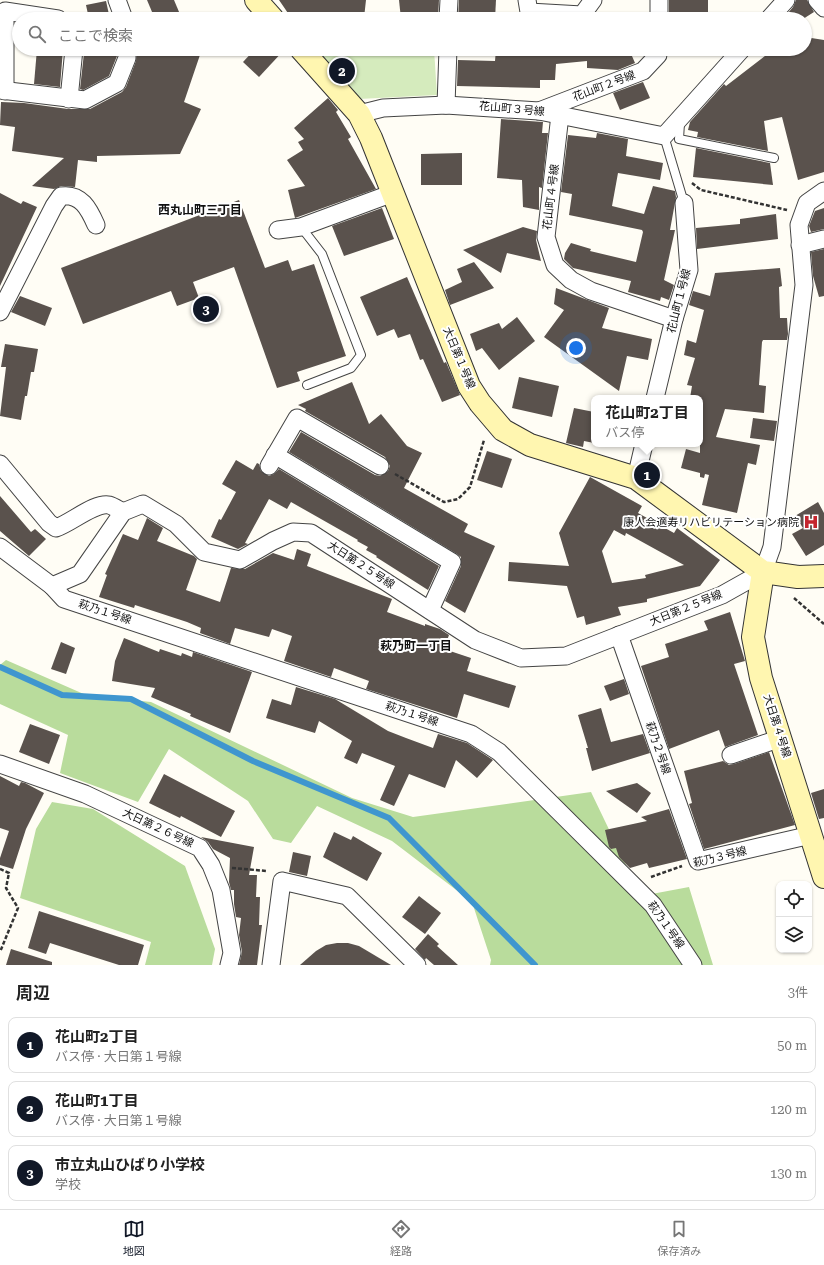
<!DOCTYPE html>
<html lang="ja">
<meta charset="utf-8">
<style>
body{margin:0;font-family:"Roboto Serif","Noto Sans JP",serif;background:#f6f6f6;color:#222}
.controls{position:absolute;right:12px;bottom:12px;display:grid;overflow:hidden;border-radius:8px;box-shadow:0 1px 3px #0004}
.controls button{width:36px;height:36px;display:grid;place-items:center;padding:0;border:0;border-bottom:1px solid #e0e0e0;background:#fff;color:#222;font:20px sans-serif}
.you{position:absolute;left:576px;top:348px;width:14px;height:14px;margin:-10px;border:3px solid #fff;border-radius:50%;background:#1a73e8;box-shadow:0 0 0 6px #1a73e833}
.badge{display:grid;place-items:center;width:26px;height:26px;border-radius:50%;background:#111827;color:#fff;font-size:13px;font-weight:700}
.pin{position:absolute;translate:-50% -50%;border:2px solid #fff;box-shadow:0 1px 4px #0006}
.popup{position:absolute;left:591px;top:395px;width:112px;height:52px;box-sizing:border-box;display:grid;place-content:center;border-radius:8px;background:#fff;filter:drop-shadow(0 1px 3px #0005);font-size:13px;white-space:nowrap;color:#767676}
.popup b{font-size:15px;color:#222}
.popup::after{content:'';position:absolute;left:50%;top:100%;margin-left:-8px;border:8px solid transparent;border-top-color:#fff}
.list{margin:0;padding:0;list-style:none}
h2{display:flex;justify-content:space-between;align-items:center;height:52px;margin:0;padding:0 16px;font-size:17px}
h2 small{font-size:13px;font-weight:400;color:#767676}
.list li{display:grid;grid-template-columns:26px 1fr auto;gap:12px;align-items:center;box-sizing:border-box;height:56px;margin:0 8px 8px;padding:0 8px;border:1px solid #e0e0e0;border-radius:8px}
.list b{display:block;font-size:15px;white-space:nowrap}
.list p{margin:0;font-size:13px;white-space:nowrap;color:#767676}
.list em{font-size:13px;font-style:normal;color:#767676}
.icon{flex:none;width:22px;height:22px;fill:none;stroke:currentColor;stroke-width:2;stroke-linecap:round;stroke-linejoin:round}
.map{position:relative;flex:none;width:824px;height:965px;overflow:hidden}
.search{position:absolute;background:#fff;box-shadow:0 1px 3px #0004;left:12px;right:12px;top:12px;height:44px;display:flex;align-items:center;gap:10px;box-sizing:border-box;padding:0 14px;border-radius:22px;color:#767676;font-size:15px}
.sheet{height:244px;background:#fff}
nav{display:flex;justify-content:space-around;align-items:center;box-sizing:border-box;height:56px;border-top:1px solid #e0e0e0;background:#fff;font-size:11px;color:#767676}
nav a{display:grid;justify-items:center;gap:2px}
nav .on{color:#111827}
.map>svg:first-child{display:block}
.green{fill:#d5ebbd}
.forest{fill:#b9dc9c}
.lines{fill:none;stroke-linecap:round;stroke-linejoin:round}
.stream{stroke:#3f96cf;stroke-width:6}
.building{fill:#5a524d;fill-rule:evenodd}
.lane-casing{stroke:#444;stroke-width:10}
.street-casing{stroke:#444;stroke-width:19}
.secondary-casing{stroke:#333;stroke-width:24}
.path{stroke:#333;stroke-width:2.5;stroke-dasharray:4 2;stroke-linecap:butt}
.lane{stroke:#fff;stroke-width:8}
.street{stroke:#fff;stroke-width:17}
.secondary{stroke:#fff6b0;stroke-width:22}
.labels{text-anchor:middle;dominant-baseline:central;stroke-width:4;stroke-linejoin:round;paint-order:stroke}
.street-label{font-size:11px;fill:#111;stroke:#fff}
.poi-label{font-size:11px;fill:#111;stroke:#fff;text-anchor:end}
.neighbourhood-label{font-size:12px;font-weight:bold;fill:#111;stroke:#fff}
</style>
<div class="map">
<svg width="824" height="965" viewBox="0 0 824 965">
<rect width="100%" height="100%" fill="#fffdf5"/>
<!-- green -->
<polygon class="green" points="313,49 434,49 437,95 359,99"/>
<!-- forest -->
<g class="forest">
<polygon points="6,660 86,695 151,702 352,798 413,817 591,792 641,896 689,887 713,965 490,965 491,960 472,902 392,841 317,806 291,843 273,839 248,801 169,749 138,802 60,773 68,735 0,704 0,665"/>
<polygon points="52,802 93,809 185,866 215,949 212,965 145,965 151,942 20,898 36,829"/>
</g>
<g class="lines">
<!-- stream -->
<polyline class="stream" points="0,667 62,695 131,699 253,761 389,818 535,965"/>
</g>
<!-- building -->
<g class="building">
<polygon points="147,0 174,0 182,19 155,19"/>
<polygon points="279,0 366,0 364,18 314,12 319,19 292,19"/>
<polygon points="399,0 439,0 438,19 401,19"/>
<polygon points="459,0 496,0 495,19 458,19"/>
<polygon points="669,0 708,0 708,15 692,14 692,19 669,19"/>
<polygon points="796,0 807,0 814,12 803,19 783,19 793,7"/>
<polygon points="106,1 110,19 89,19 86,5"/>
<polygon points="805,37 824,40 824,172 798,180 782,117 764,121 768,151 697,137 698,132 688,130 690,122 724,84 726,86 774,49 805,49"/>
<polygon points="37,49 63,49 60,87 34,84"/>
<polygon points="107,49 117,49 117,56 109,76 83,90 80,89 84,53 103,55 106,53"/>
<polygon points="137,49 157,54 155,49 202,49 184,102 201,109 180,154 97,156 97,162 78,160 75,187 61,186 54,189 32,186 64,158 12,151 15,127 0,125 1,102 24,103 68,109 90,109 122,92 126,87 136,61"/>
<polygon points="255,49 285,49 259,77 243,62"/>
<polygon points="496,49 599,49 599,51 615,52 615,49 629,49 635,63 618,70 587,68 587,61 556,64 555,80 540,80 540,88 457,86 458,60 495,61"/>
<polygon points="643,82 650,98 620,110 613,93"/>
<polygon points="328,98 338,110 336,112 351,137 348,139 376,189 295,218 288,190 305,186 287,160 303,150 298,142 304,139 294,128"/>
<polygon points="501,119 543,122 542,133 548,133 542,188 539,187 539,210 523,207 522,180 497,178"/>
<polygon points="597,133 628,139 626,156 663,163 660,180 618,173 612,206 644,214 653,186 675,191 676,197 670,230 675,230 664,280 674,285 669,300 661,297 660,301 628,292 631,281 573,268 564,259 565,253 571,243 591,249 590,251 636,262 643,232 642,230 569,215 572,194 561,192 568,135 596,138"/>
<polygon points="696,148 770,163 773,185 693,177"/>
<polygon points="462,153 462,185 421,185 421,154"/>
<polygon points="0,193 21,204 23,201 37,207 0,286"/>
<polygon points="239,200 265,268 288,260 292,271 314,264 346,356 297,372 300,381 277,388 234,267 193,282 199,298 177,306 171,291 83,324 61,268"/>
<polygon points="382,208 394,239 344,256 332,226"/>
<polygon points="824,208 824,229 811,232 809,226 815,211"/>
<polygon points="776,214 778,239 697,249 696,228 740,224 740,219"/>
<polygon points="523,227 537,231 536,240 541,261 507,253 501,273 463,250"/>
<polygon points="824,249 824,296 819,297 813,276 811,252"/>
<polygon points="474,262 494,288 450,305 445,290 462,282 457,269"/>
<polygon points="780,268 782,286 779,287 780,318 787,318 788,334 787,340 763,340 762,342 759,385 766,386 764,413 725,409 716,437 760,445 756,465 748,463 737,513 702,505 709,475 705,474 704,478 700,477 700,473 681,468 686,449 700,453 700,398 690,398 692,386 687,385 695,358 684,355 687,340 696,343 704,310 689,305 693,291 710,296 715,273"/>
<polygon points="407,277 444,363 446,362 460,395 442,402 423,359 420,360 410,334 398,338 394,329 377,336 360,297"/>
<polygon points="556,288 609,308 602,328 652,339 648,360 627,356 619,391 544,337 564,310 554,304"/>
<polygon points="20,296 52,308 45,326 11,312"/>
<polygon points="517,317 535,341 499,370 482,348 476,351 470,334 499,323 502,329"/>
<polygon points="5,344 38,349 34,372 31,372 27,396 25,396 21,420 0,416 6,367 1,367"/>
<polygon points="519,377 559,386 552,417 512,408"/>
<polygon points="352,382 369,424 381,414 407,446 422,453 404,488 468,524 464,532 495,546 465,613 445,601 461,566 461,557 457,554 289,452 301,432 375,475 380,476 388,471 390,466 385,457 305,411 306,409 298,405"/>
<polygon points="574,408 594,412 594,443 584,441 583,447 566,443"/>
<polygon points="753,418 777,421 774,441 750,438"/>
<polygon points="487,451 512,459 502,488 477,480"/>
<polygon points="236,460 253,470 257,463 259,464 261,471 269,476 274,474 279,469 439,566 428,590 376,557 377,556 366,550 368,547 357,541 358,540 291,502 287,509 269,499 245,543 248,544 238,549 211,537 219,519 221,520 236,492 222,484"/>
<path d="M590,477l52,29 -4,7 36,20 3,-5 43,32 -20,26 -53,13v3l-29,5 3,8 -35,10 -2,-9 -7,2 -10,-32 -59,-5 1,-19 60,4 -10,-33zM614,530l11,6 1,-3 58,32 -39,10 1,3 -34,5 -10,-32z"/>
<polygon points="0,496 31,532 35,529 46,539 29,556 0,531"/>
<polygon points="818,502 824,513 824,545 806,556 792,534 803,528 795,516"/>
<polygon points="147,518 163,528 157,541 194,556 197,559 186,590 220,602 231,568 245,569 273,553 294,560 297,549 311,554 307,566 392,599 387,612 425,626 425,624 440,629 449,635 444,649 471,658 467,671 516,686 509,708 464,694 457,718 366,689 369,681 334,668 331,677 284,661 292,636 272,629 269,637 235,628 230,644 200,633 201,628 187,622 135,605 134,608 99,597 107,575 105,574 123,534 138,540"/>
<polygon points="730,612 745,661 734,664 758,735 725,747 719,730 669,749 641,666 669,657 665,644 708,630 704,621"/>
<polygon points="124,638 159,652 160,649 181,656 182,653 192,657 193,652 252,672 230,733 190,716 191,714 151,697 155,688 112,681 115,661"/>
<polygon points="61,642 75,648 66,674 51,669"/>
<polygon points="624,679 629,694 610,701 604,686"/>
<polygon points="296,687 335,699 388,731 406,738 433,748 438,734 467,743 493,760 477,778 456,760 445,788 409,774 394,806 380,800 395,766 362,753 357,764 344,758 352,741 319,721 315,733 266,718 272,699 291,705"/>
<polygon points="601,708 611,742 643,734 650,753 592,771 586,748 588,748 578,715"/>
<polygon points="30,724 60,735 49,764 19,752"/>
<polygon points="769,752 795,825 704,849 689,804 692,803 684,771 723,761 729,765 734,764"/>
<polygon points="164,774 235,811 221,837 181,816 180,818 149,803"/>
<polygon points="0,776 19,786 21,782 25,783 44,793 26,829 13,869 0,865 0,858 9,831 0,828"/>
<polygon points="637,783 651,793 637,813 606,791"/>
<polygon points="824,789 824,818 819,819 811,793"/>
<polygon points="669,809 687,859 649,868 647,863 630,868 619,857 616,848 611,849 609,847 605,830 647,821 641,817"/>
<polygon points="334,832 351,840 353,836 382,853 367,881 323,857"/>
<polygon points="201,837 254,847 249,875 257,875 256,897 260,897 259,925 262,925 257,965 239,965 242,952 239,935 241,918 236,917 234,904 234,890 231,890 229,882 230,858 213,849 208,842"/>
<polygon points="293,852 311,856 307,876 289,872"/>
<polygon points="419,896 441,913 425,934 402,917"/>
<polygon points="39,911 144,945 138,965 119,965 50,943 46,954 28,948"/>
<polygon points="428,934 439,944 437,946 458,965 434,965 426,958 425,960 415,949"/>
<polygon points="337,943 348,943 359,946 391,965 300,965 316,951 326,945"/>
<polygon points="11,949 52,962 52,965 6,965"/>
</g>
<g class="lines">
<!-- lane casing -->
<g class="lane-casing">
<g id="lane">
<polyline points="680,123 679,139 774,158"/>
<polyline points="664,136 684,203"/>
<polyline points="301,227 322,254 361,355 351,368 307,385"/>
</g>
</g>
<!-- street casing -->
<g class="street-casing">
<g id="street">
<polyline points="117,0 124,19"/>
<polyline points="527,0 529,12 582,15 593,0"/>
<polyline points="817,0 824,8"/>
<polyline points="448,19 449,0"/>
<polyline points="659,19 659,0"/>
<polyline points="769,19 786,0"/>
<polyline points="0,90 85,100 117,83 127,58 127,49"/>
<polyline points="5,91 5,11 58,19"/>
<polyline points="69,99 74,49"/>
<polyline points="446,105 448,49"/>
<polyline points="539,111 643,71 658,55 658,49"/>
<polyline points="359,114 383,108 446,105 539,111 664,136 742,49"/>
<polyline points="560,115 546,237 555,265 571,280 591,291 674,319"/>
<polyline points="278,230 301,227 393,193"/>
<polyline points="800,245 824,239"/>
<path d="M0,312l54,-106 7,-10c20,-3 28,13 35,29"/>
<polyline points="655,398 674,319 689,270 684,203"/>
<polyline points="275,455 452,562 430,610"/>
<path d="M0,464l49,59 7,5c15,-5 39,-26 53,-23 4,1 10,5 14,7"/>
<polyline points="269,466 297,418 380,466"/>
<polyline points="636,478 644,444"/>
<polyline points="0,547 52,586 80,574 123,512 143,504 176,524 204,552 240,560 273,541 293,532 311,533 475,640 521,658 566,656 722,595 763,572 772,547 804,285 799,225 807,203 824,191"/>
<polyline points="52,586 64,599 471,734 499,752 653,905 693,965"/>
<polyline points="619,635 698,861 811,835"/>
<polyline points="731,755 781,738"/>
<polyline points="0,764 85,794 200,848 211,865 221,890 232,953 229,965"/>
<polyline points="271,965 282,881 347,896 417,965"/>
</g>
</g>
<!-- secondary casing -->
<g class="secondary-casing">
<g id="secondary">
<polyline points="256,0 273,19"/>
<polyline points="301,49 359,114 371,138 469,386 480,403 503,430 530,445 636,478 763,572 798,577 824,576"/>
<polyline points="763,572 753,637 761,678 824,877"/>
</g>
</g>
<!-- path -->
<g class="path">
<polyline points="692,183 701,190 787,210"/>
<polyline points="395,474 444,502 458,499 470,487 484,440"/>
<polyline points="794,598 824,624"/>
<polyline points="232,868 267,871"/>
<polyline points="0,869 9,873 6,888 18,908 0,952"/>
<polyline points="651,877 682,866"/>
</g>
<!-- lane -->
<use href="#lane" class="lane"/>
<!-- street -->
<use href="#street" class="street"/>
<!-- secondary -->
<use href="#secondary" class="secondary"/>
</g>
<!-- icons -->
<defs>
<g id="hospital-bare" transform="scale(1.2)"><path d="M-5-5h3v3.5h4V-5h3V5h-3V1.5h-4V5h-3Z" fill="#c4262e" stroke="#fff" stroke-width="2.5" paint-order="stroke"/></g>
</defs>
<g fill-rule="evenodd">
<use href="#hospital-bare" x="811" y="522"/>
</g>
<g class="labels">
<!-- street labels -->
<g class="street-label">
<text transform="translate(604 86) rotate(-21)">花山町２号線</text>
<text transform="translate(512 109) rotate(5)">花山町３号線</text>
<text transform="translate(551 197) rotate(-83)">花山町４号線</text>
<text transform="translate(679 301) rotate(-76)">花山町１号線</text>
<text transform="translate(459 358) rotate(67)">大日第１号線</text>
<text transform="translate(361 565) rotate(33)">大日第２５号線</text>
<text transform="translate(686 608) rotate(-22)">大日第２５号線</text>
<text transform="translate(105 612) rotate(18)">萩乃１号線</text>
<text transform="translate(412 714) rotate(18)">萩乃１号線</text>
<text transform="translate(777 726) rotate(72)">大日第４号線</text>
<text transform="translate(658 748) rotate(71)">萩乃２号線</text>
<text transform="translate(158 828) rotate(25)">大日第２６号線</text>
<text transform="translate(720 857) rotate(-14)">萩乃３号線</text>
<text transform="translate(666 925) rotate(55)">萩乃１号線</text>
</g>
<!-- poi labels -->
<g class="poi-label">
<text x="799" y="522">康人会適寿リハビリテーション病院</text>
</g>
<!-- neighbourhood labels -->
<g class="neighbourhood-label">
<text x="200" y="210">西丸山町三丁目</text>
<text x="416" y="646">萩乃町一丁目</text>
</g>
</g>
</svg>
<div class="controls">
<button><svg class="icon" aria-label="locate" viewBox="0 0 24 24"><circle cx="12" cy="12" r="6"/><path d="M12 2v4M12 18v4M2 12h4M18 12h4"/></svg></button>
<button><svg class="icon" aria-label="layers" viewBox="0 0 24 24"><path d="M12 4l9 5-9 5-9-5zM3 14l9 5 9-5"/></svg></button>
</div>
<div class="you"></div>
<div class="pin badge" style="left:647px;top:475px">1</div>
<div class="popup"><b>花山町2丁目</b>バス停</div>
<div class="pin badge" style="left:342px;top:71px">2</div>
<div class="pin badge" style="left:206px;top:309px">3</div>
<div class="search"><svg class="icon" aria-label="search" viewBox="0 0 24 24"><circle cx="10" cy="10" r="6"/><path d="M15 15l6 6"/></svg>ここで検索</div>
</div>
<section class="sheet">
<h2>周辺<small>3件</small></h2>
<ul class="list">
<li><span class="badge">1</span><div><b>花山町2丁目</b><p>バス停 · 大日第１号線</p></div><em>50 m</em></li>
<li><span class="badge">2</span><div><b>花山町1丁目</b><p>バス停 · 大日第１号線</p></div><em>120 m</em></li>
<li><span class="badge">3</span><div><b>市立丸山ひばり小学校</b><p>学校</p></div><em>130 m</em></li>
</ul>
</section>
<nav>
<a class="on"><svg class="icon" aria-label="map" viewBox="0 0 24 24"><path d="M3 6l6-2 6 2 6-2v14l-6 2-6-2-6 2zM9 4v14M15 6v14"/></svg>地図</a>
<a><svg class="icon" aria-label="directions" viewBox="0 0 24 24"><path d="M12 3l9 9-9 9-9-9zM9 14v-3h6M13 9l2 2-2 2"/></svg>経路</a>
<a><svg class="icon" aria-label="saved" viewBox="0 0 24 24"><path d="M7 4h10v16l-5-4-5 4z"/></svg>保存済み</a>
</nav>
